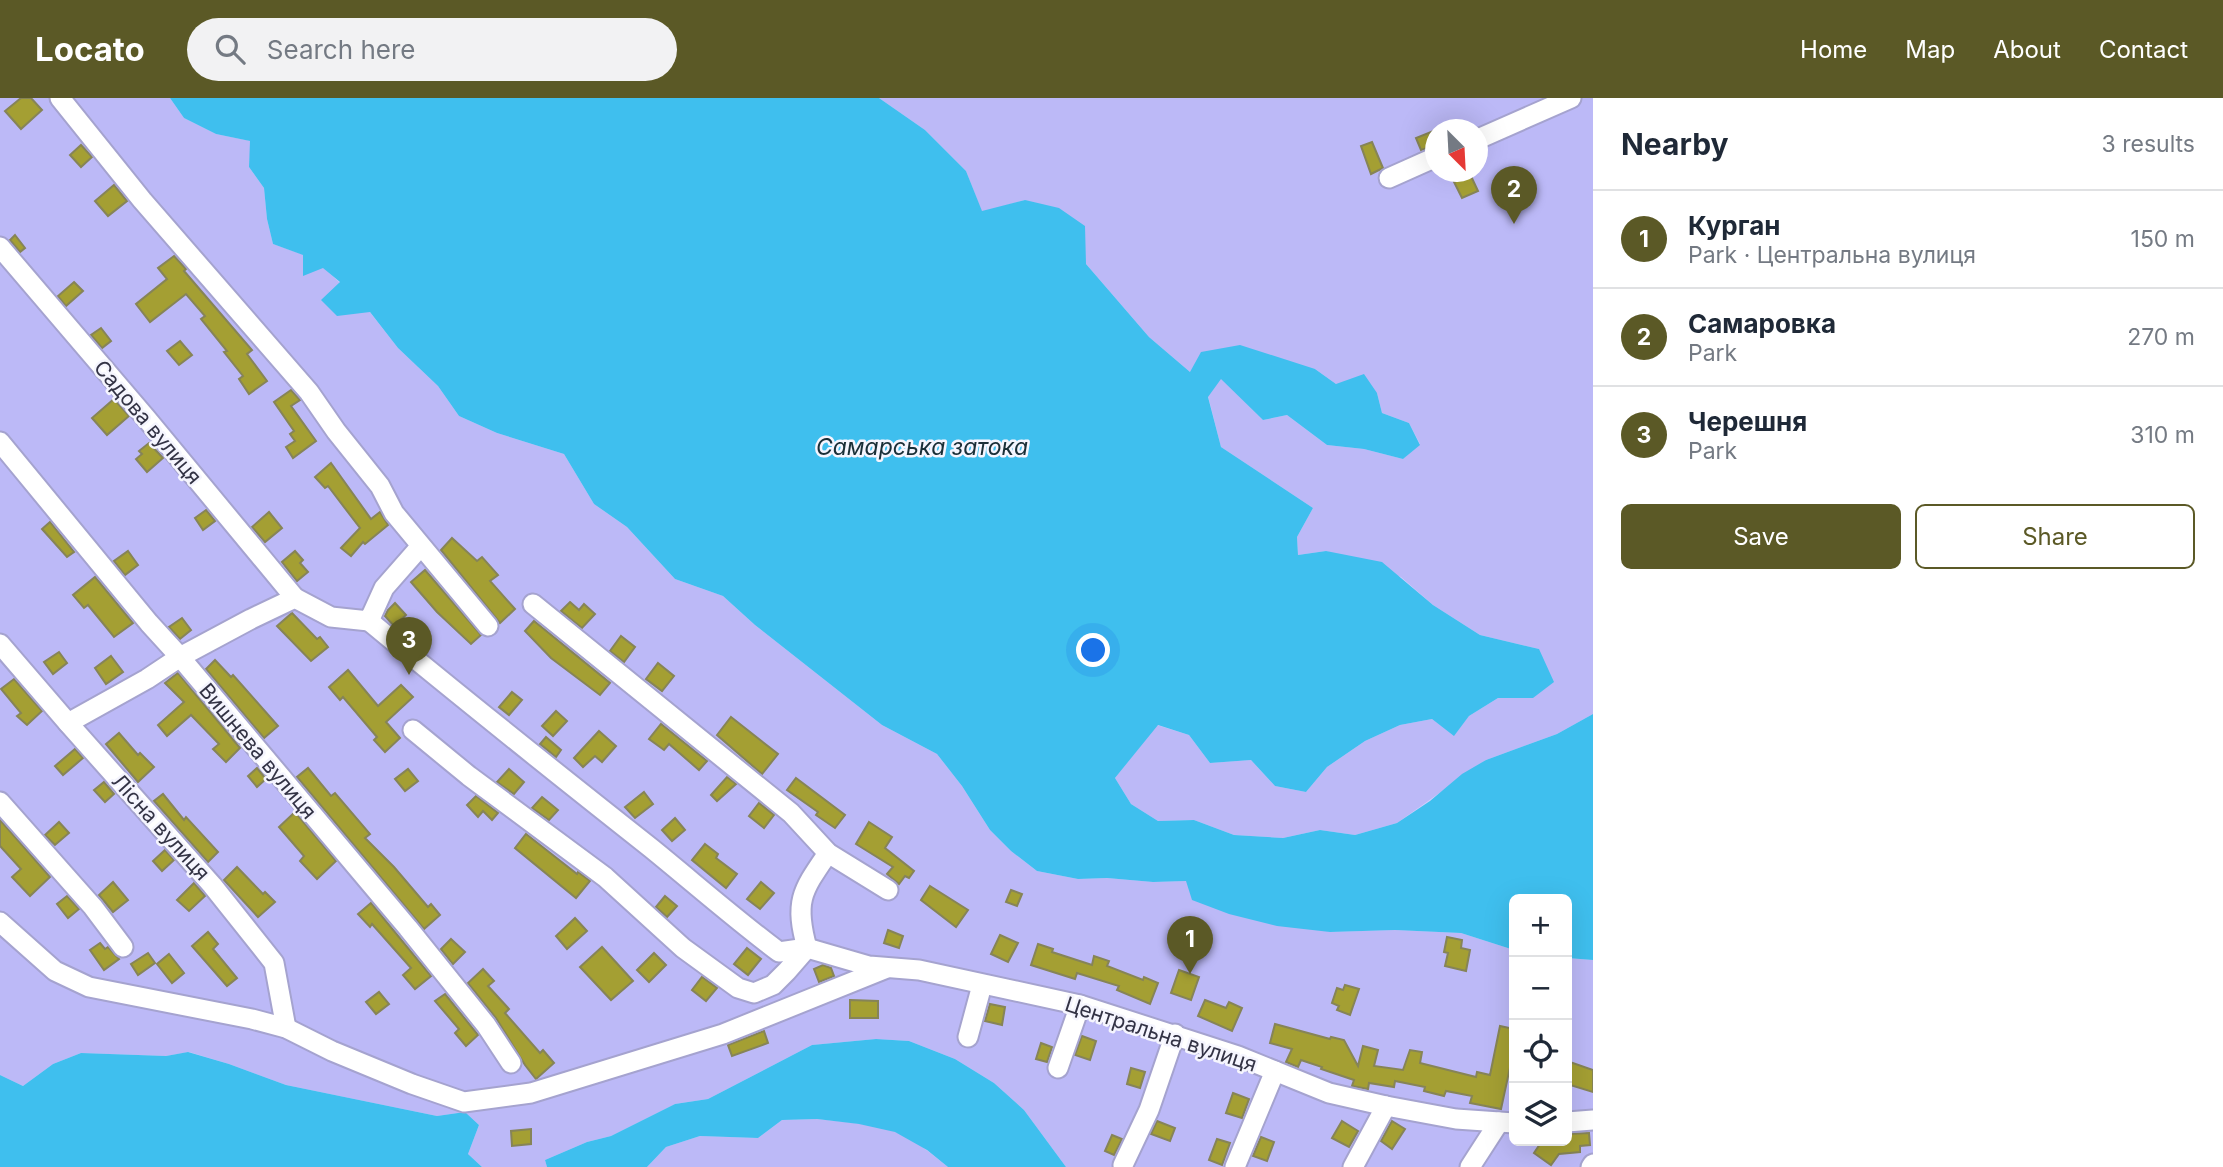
<!DOCTYPE html>
<meta charset="utf-8">
<style>
body{margin:0;font-family:Inter,sans-serif;background:#f2f2f3;color:#1f2937}
.controls{position:absolute;right:21px;bottom:21px;display:grid;overflow:hidden;border-radius:10px;box-shadow:0 7px 28px #0002}
.controls button{width:63px;height:63px;display:grid;place-items:center;padding:0;border:0;border-bottom:2px solid #e0e1e3;background:#fff;color:#1f2937;font:35px sans-serif}
.compass{position:absolute;left:1425px;top:21px;width:63px;height:63px;border-radius:50%;background:#fff;box-shadow:0 7px 28px #0002;rotate:156deg}
.you{position:absolute;left:1094px;top:553px;width:24px;height:24px;margin:-18px;border:5px solid #fff;border-radius:50%;background:#1a73e8;box-shadow:0 0 0 10px #1a73e833}
.badge{display:grid;place-items:center;width:46px;height:46px;border-radius:50%;background:#5b5926;color:#fff;font-size:23px;font-weight:700}
.pin{position:absolute;translate:-50% -58px;filter:drop-shadow(0 2px 4px #0008)}
.pin::after{content:'';position:absolute;top:37px;width:24px;height:21px;background:inherit;clip-path:polygon(0 0,100% 0,50% 100%)}
.list{margin:0;padding:0;list-style:none}
h2{display:flex;justify-content:space-between;align-items:center;height:91px;margin:0;padding:0 28px;font-size:30px}
h2 small{font-size:23px;font-weight:400;color:#747a83}
.list li{display:grid;grid-template-columns:46px 1fr auto;gap:21px;align-items:center;box-sizing:border-box;height:98px;padding:0 28px;border-top:2px solid #e0e1e3}
.list b{display:block;font-size:26px;white-space:nowrap}
.list p{margin:0;font-size:23px;white-space:nowrap;color:#747a83}
.list em{font-size:23px;font-style:normal;color:#747a83}
.actions{display:flex;gap:14px;padding:21px 28px}
.actions a{flex:1;padding:16px 0;border:2px solid #5b5926;border-radius:10px;text-align:center;font-size:24px;color:#5b5926}
.actions .main{background:#5b5926;color:#fff}
.icon{flex:none;width:38px;height:38px;fill:none;stroke:currentColor;stroke-width:2;stroke-linecap:round;stroke-linejoin:round}
.map{position:relative;flex:none;width:1593px;height:1069px;overflow:hidden}
header{display:flex;align-items:center;gap:42px;box-sizing:border-box;height:98px;padding:0 35px;background:#5b5926;color:#fff}
header strong{font-size:33px}
nav{display:flex;gap:38px;margin-inline-start:auto;font-size:24px}
.search{width:490px;height:63px;background:#f2f2f3;display:flex;align-items:center;gap:18px;box-sizing:border-box;padding:0 24px;border-radius:38px;color:#747a83;font-size:26px}
main{display:flex}
aside{flex:1;background:#fff}
.map>svg:first-child{display:block}
.green{fill:#bcb9f7;fill-rule:evenodd}
.water{fill:#3fbfee}
.building{fill:#a49f33;stroke:#868457;stroke-width:2}
.lines{fill:none;stroke-linecap:round;stroke-linejoin:round}
.minor-casing{stroke:#a5a3cf;stroke-width:23}
.minor{stroke:#fff;stroke-width:19}
.labels{text-anchor:middle;dominant-baseline:central;stroke-width:5;stroke-linejoin:round;paint-order:stroke}
.street-label{font-size:21px;fill:#333345;stroke:#f5f5fe}
.water-label{font-size:23px;font-style:italic;fill:#1a2f38;stroke:#f5f5fe}
</style>
<header>
<strong>Locato</strong>
<div class="search"><svg class="icon" aria-label="search" viewBox="0 0 24 24"><circle cx="10" cy="10" r="6"/><path d="M15 15l6 6"/></svg>Search here</div>
<nav><a>Home</a><a>Map</a><a>About</a><a>Contact</a></nav>
</header>
<main>
<div class="map">
<svg width="1593" height="1069" viewBox="0 0 1593 1069">
<rect width="100%" height="100%" fill="#d1d0fe"/>
<!-- green -->
<g class="green">
<polygon points="0,0 170,0 184,20 216,36 251,43 249,69 264,90 267,121 273,146 304,157 323,169 340,185 369,213 398,250 438,288 459,318 497,335 564,356 594,406 627,429 675,481 723,498 755,527 882,627 937,656 962,688 990,732 1011,753 1037,773 1078,781 1107,780 1153,784 1187,783 1330,834 1395,832 1461,835 1514,852 1514,1043 1567,1043 1567,860 1593,862 1593,1069 1066,1069 1024,1012 994,985 955,961 909,943 876,941 812,947 708,1001 675,1006 611,1038 587,1044 545,1062 547,1069 482,1069 468,1056 479,1027 465,1014 437,1018 286,987 229,966 189,954 166,958 81,955 53,966 23,988 0,977"/>
<path d="M879,0h714v616l-36,20 -71,26 -89,63 -42,12 -35,-5 -37,8 -49,-3 -40,-15 -36,1 -27,-17 -16,-26 42,-53 32,10 21,28 41,-3 24,26 31,6 21,-25 38,-26 35,-16 32,-6 22,16 15,-19 29,-18h35l6,-49 -59,-14 -47,-30 -32,-28 -75,-26 -28,4 -1,-18 16,-29 -92,-61 -13,-51 13,-18 42,42 24,-5 40,30 37,4 39,10 17,-15 -11,-21 -27,-10 -5,-20 -41,-9 -21,-15 -125,3 -41,-35 -63,-73 -61,-64 -43,12 -16,-41 -41,-41zM1436,32h42v42h-42z"/>
<path d="M817,1021c25,3 52,4 76,12 20,7 39,23 55,36h-301l19,-20 34,-11 58,2 24,-18z"/>
</g>
<!-- water -->
<g class="water">
<polygon points="170,0 879,0 925,32 966,73 982,113 1025,102 1059,110 1085,128 1086,166 1149,239 1190,274 1201,254 1240,247 1315,271 1336,286 1364,276 1377,295 1382,315 1409,325 1420,347 1403,361 1364,351 1327,347 1287,317 1263,322 1221,281 1208,299 1221,349 1313,410 1297,439 1298,457 1326,453 1382,464 1433,507 1480,537 1539,551 1554,584 1533,600 1498,600 1469,618 1454,638 1432,621 1400,627 1365,643 1327,669 1306,694 1275,688 1251,662 1210,665 1189,637 1158,627 1115,680 1131,706 1158,723 1194,722 1234,737 1283,740 1320,732 1355,737 1397,725 1430,703 1462,676 1486,662 1557,636 1593,616 1593,862 1567,860 1567,801 1514,801 1514,852 1461,835 1395,832 1330,834 1277,828 1229,816 1192,802 1186,783 1153,784 1107,780 1078,781 1037,773 1011,753 990,732 962,688 937,656 882,627 755,527 723,498 675,481 627,429 594,406 564,356 497,335 459,318 438,288 398,250 370,214 337,218 321,202 340,184 323,170 303,178 303,157 273,146 267,121 264,90 249,69 250,43 216,36 184,20"/>
<polygon points="876,941 909,943 955,961 994,985 1024,1012 1066,1069 948,1069 927,1052 895,1034 859,1026 817,1021 782,1022 758,1040 700,1038 666,1049 647,1069 547,1069 545,1062 587,1044 611,1038 675,1006 708,1001 812,947"/>
<polygon points="188,954 229,966 286,987 437,1018 465,1014 479,1027 468,1056 482,1069 0,1069 0,977 23,988 53,966 81,955 166,958"/>
</g>
<!-- building -->
<g class="building">
<polygon points="21,0 31,0 42,12 21,31 5,13"/>
<polygon points="1436,32 1436,47 1421,52 1416,40"/>
<polygon points="1372,44 1383,70 1371,76 1361,48"/>
<polygon points="81,47 92,59 81,69 70,57"/>
<polygon points="1470,76 1478,93 1462,100 1454,84"/>
<polygon points="114,87 127,103 108,118 95,103"/>
<polygon points="15,137 25,150 20,154 10,142"/>
<polygon points="174,158 186,171 184,173 252,252 247,256 267,283 249,296 239,281 243,278 224,254 227,253 201,221 205,218 186,196 150,224 136,206 167,181 158,170"/>
<polygon points="74,184 83,193 66,208 58,198"/>
<polygon points="101,230 111,243 102,250 91,237"/>
<polygon points="180,243 192,257 179,267 167,253"/>
<polygon points="291,292 300,302 291,308 316,343 293,360 286,349 295,343 290,336 294,333 274,304"/>
<polygon points="114,301 129,318 107,337 92,320"/>
<polygon points="149,345 163,360 147,374 136,361 142,356 139,353"/>
<polygon points="331,365 371,421 380,414 388,427 365,446 363,444 351,458 341,450 360,430 328,388 325,390 315,379"/>
<polygon points="206,412 215,423 203,432 195,420"/>
<polygon points="269,414 282,430 265,444 252,429"/>
<polygon points="50,424 74,454 67,459 42,431"/>
<polygon points="452,440 477,463 482,459 498,477 490,483 515,511 500,525 441,452"/>
<polygon points="128,453 138,467 125,477 114,463"/>
<polygon points="295,453 303,462 300,465 308,474 297,483 282,464"/>
<polygon points="425,472 481,537 471,546 437,514 411,484"/>
<polygon points="95,479 133,525 114,539 88,507 84,510 73,497"/>
<polygon points="570,504 579,512 584,506 595,516 582,530 561,513"/>
<polygon points="395,505 406,517 394,528 385,518 388,512"/>
<polygon points="292,515 317,541 320,539 328,549 311,563 277,528"/>
<polygon points="182,520 191,532 180,541 169,529"/>
<polygon points="534,523 610,585 600,597 551,560 525,533"/>
<polygon points="621,538 635,549 624,564 610,553"/>
<polygon points="59,554 67,565 53,576 44,564"/>
<polygon points="111,558 123,574 106,586 95,570"/>
<polygon points="215,562 231,579 233,577 278,628 264,640 206,571"/>
<polygon points="658,565 674,578 662,593 646,581"/>
<polygon points="348,572 378,608 401,587 413,599 386,624 400,640 385,654 374,642 377,639 343,599 340,602 329,589"/>
<polygon points="178,575 240,650 226,664 213,651 219,646 191,617 167,638 158,627 184,604 165,585"/>
<polygon points="14,581 42,613 27,627 17,618 21,615 1,591"/>
<polygon points="512,594 522,602 509,617 499,609"/>
<polygon points="556,613 567,623 553,638 542,628"/>
<polygon points="731,619 778,656 762,676 717,637"/>
<polygon points="661,626 707,663 699,672 669,646 664,652 649,641"/>
<polygon points="599,633 616,648 602,664 595,658 583,669 574,660"/>
<polygon points="119,635 138,657 140,655 154,669 138,684 106,646"/>
<polygon points="546,639 561,652 556,659 540,646"/>
<polygon points="75,651 83,660 63,677 55,668"/>
<polygon points="257,670 266,681 257,689 248,678"/>
<polygon points="308,670 331,698 335,695 370,736 365,740 394,769 428,809 431,806 440,817 424,831 297,679"/>
<polygon points="408,671 418,683 405,693 395,681"/>
<polygon points="509,671 524,684 514,696 497,684"/>
<polygon points="727,679 736,686 717,703 711,697"/>
<polygon points="796,680 845,717 835,730 816,717 818,714 787,692"/>
<polygon points="104,684 114,696 105,704 94,692"/>
<polygon points="644,694 653,706 635,720 625,709"/>
<polygon points="163,696 184,722 186,719 218,754 208,764 154,703"/>
<polygon points="476,698 498,715 492,722 483,713 478,719 467,707"/>
<polygon points="542,699 558,712 549,722 532,710"/>
<polygon points="759,705 774,717 764,730 749,718"/>
<polygon points="295,714 336,763 317,781 300,763 304,758 279,729"/>
<polygon points="675,720 685,732 672,743 662,732"/>
<polygon points="0,722 50,779 30,798 12,779 21,771 0,748"/>
<polygon points="59,724 69,735 55,747 45,737"/>
<polygon points="869,724 892,739 885,750 914,773 909,780 905,778 899,786 887,776 893,769 856,746"/>
<polygon points="526,736 577,776 578,774 590,783 576,800 515,750"/>
<polygon points="705,746 718,756 716,760 737,776 726,790 692,762"/>
<polygon points="165,752 174,762 162,773 153,763"/>
<polygon points="237,769 263,796 265,794 275,804 258,819 224,782"/>
<polygon points="113,784 128,802 113,814 99,797"/>
<polygon points="761,784 774,795 760,811 747,801"/>
<polygon points="194,785 205,798 189,813 177,802"/>
<polygon points="930,788 968,812 956,829 921,802"/>
<polygon points="1011,792 1022,796 1017,808 1006,804"/>
<polygon points="67,798 79,811 68,820 57,806"/>
<polygon points="665,798 677,808 667,819 656,809"/>
<polygon points="371,805 431,878 415,891 403,877 411,870 372,826 370,829 358,816"/>
<polygon points="575,820 587,833 567,851 556,838"/>
<polygon points="888,832 903,838 899,850 884,845"/>
<polygon points="208,834 218,846 213,851 237,880 227,888 192,848"/>
<polygon points="1000,837 1018,845 1008,864 991,856"/>
<polygon points="1447,839 1462,842 1461,850 1470,852 1466,873 1445,868 1448,855 1444,854"/>
<polygon points="451,841 465,854 453,866 441,851"/>
<polygon points="100,845 105,851 108,849 119,861 104,872 90,852"/>
<polygon points="1038,846 1053,851 1052,854 1092,867 1094,858 1109,863 1107,868 1143,882 1144,879 1158,885 1150,906 1117,892 1119,888 1077,875 1075,881 1031,867"/>
<polygon points="602,849 633,883 611,902 580,869"/>
<polygon points="747,850 761,861 748,877 734,866"/>
<polygon points="148,855 155,865 138,877 131,866"/>
<polygon points="654,855 666,867 649,884 637,872"/>
<polygon points="169,856 184,875 172,885 157,866"/>
<polygon points="823,867 831,870 834,878 819,884 814,871"/>
<polygon points="483,871 494,883 488,888 509,911 505,915 540,955 543,952 554,965 536,981 525,967 496,920 468,885"/>
<polygon points="1179,872 1199,879 1191,902 1171,895"/>
<polygon points="702,879 717,890 706,903 692,892"/>
<polygon points="1345,887 1359,891 1350,917 1337,912 1339,908 1332,905 1337,890 1343,892"/>
<polygon points="379,894 389,906 376,916 366,904"/>
<polygon points="445,896 478,937 466,948 455,935 459,931 435,903"/>
<polygon points="850,902 878,903 878,920 850,920"/>
<polygon points="1205,902 1226,910 1229,904 1242,910 1232,933 1198,918"/>
<polygon points="990,906 1005,909 1002,927 985,923"/>
<polygon points="1275,926 1330,941 1331,939 1344,942 1358,968 1363,948 1378,952 1374,968 1403,972 1410,952 1422,954 1420,965 1476,979 1477,974 1490,977 1500,928 1514,931 1514,951 1501,1011 1470,1005 1472,998 1446,993 1444,998 1424,993 1425,989 1395,983 1394,989 1369,985 1368,991 1352,988 1354,982 1321,971 1322,969 1301,962 1298,969 1286,964 1292,951 1270,945"/>
<polygon points="764,933 768,945 732,958 728,947"/>
<polygon points="1082,938 1096,943 1090,962 1075,957"/>
<polygon points="1041,945 1052,949 1047,964 1036,961"/>
<polygon points="1567,963 1593,972 1593,994 1567,986"/>
<polygon points="1131,970 1145,974 1140,990 1127,986"/>
<polygon points="1233,995 1249,1001 1242,1020 1226,1015"/>
<polygon points="1157,1023 1175,1030 1170,1043 1151,1036"/>
<polygon points="1342,1023 1358,1033 1349,1049 1332,1040"/>
<polygon points="1392,1023 1405,1031 1392,1051 1381,1043"/>
<polygon points="531,1031 531,1046 512,1048 511,1033"/>
<polygon points="1589,1035 1590,1047 1580,1048 1580,1054 1559,1056 1551,1067 1534,1055 1542,1043 1567,1043 1567,1036"/>
<polygon points="1112,1037 1122,1041 1114,1057 1105,1053"/>
<polygon points="1261,1039 1274,1044 1267,1063 1253,1058"/>
<polygon points="1217,1041 1230,1045 1222,1067 1209,1062"/>
</g>
<g class="lines">
<!-- minor casing -->
<g class="minor-casing">
<g id="minor">
<polyline points="60,0 142,102 309,294 336,333 380,388 394,415 488,528"/>
<polyline points="1478,41 1571,0"/>
<polyline points="1389,80 1436,59"/>
<polyline points="0,149 146,320 295,500"/>
<polyline points="0,344 149,525 180,559 408,830 486,927 511,965"/>
<polyline points="533,506 791,715 828,755 888,792"/>
<path d="M369,523c93,77 187,152 282,227 43,35 84,71 128,104l28,-4 62,18 50,4 161,35 158,51 91,37 57,13 70,13 58,4"/>
<polyline points="0,546 68,625 212,787 274,865 286,930"/>
<polyline points="68,625 147,581 180,559 251,521 295,500 331,519 369,523 384,490 420,449"/>
<polyline points="413,632 469,678 605,779 683,850 738,890 754,895 773,887 787,873 807,850"/>
<polyline points="0,704 93,809 123,849"/>
<polyline points="0,824 55,873 89,889 252,921 286,930 332,953 412,986 464,1004 531,995 723,936 887,870"/>
<path d="M807,850c-13,-47 -5,-57 21,-95"/>
<polyline points="968,939 982,887"/>
<polyline points="1058,970 1080,907"/>
<polyline points="1567,1024 1593,1022"/>
<polyline points="1123,1067 1149,1012 1175,936"/>
<polyline points="1235,1069 1275,973"/>
<polyline points="1353,1069 1386,1008"/>
<polyline points="1470,1069 1499,1024"/>
<polyline points="1591,1069 1593,1066"/>
</g>
</g>
<!-- minor -->
<use href="#minor" class="minor"/>
</g>
<g class="labels">
<!-- street labels -->
<g class="street-label">
<text transform="translate(148 324) rotate(50)">Садова вулиця</text>
<text transform="translate(258 653) rotate(50)">Вишнева вулиця</text>
<text transform="translate(161 729) rotate(48)">Лісна вулиця</text>
<text transform="translate(1161 936) rotate(18)">Центральна вулиця</text>
</g>
<!-- water labels -->
<g class="water-label">
<text x="922" y="349">Самарська затока</text>
</g>
</g>
</svg>
<div class="controls">
<button>+</button>
<button>−</button>
<button><svg class="icon" aria-label="locate" viewBox="0 0 24 24"><circle cx="12" cy="12" r="6"/><path d="M12 2v4M12 18v4M2 12h4M18 12h4"/></svg></button>
<button><svg class="icon" aria-label="layers" viewBox="0 0 24 24"><path d="M12 4l9 5-9 5-9-5zM3 14l9 5 9-5"/></svg></button>
</div>
<svg class="compass" viewBox="-18 -18 36 36"><path d="M0-13l5 13h-10z" fill="#e53935"/><path d="M0 13l5-13h-10z" fill="#747a83"/></svg>
<div class="you"></div>
<div class="pin badge" style="left:1190px;top:876px">1</div>
<div class="pin badge" style="left:1514px;top:126px">2</div>
<div class="pin badge" style="left:409px;top:577px">3</div>
</div>
<aside>
<h2>Nearby<small>3 results</small></h2>
<ul class="list">
<li><span class="badge">1</span><div><b>Курган</b><p>Park · Центральна вулиця</p></div><em>150 m</em></li>
<li><span class="badge">2</span><div><b>Самаровка</b><p>Park</p></div><em>270 m</em></li>
<li><span class="badge">3</span><div><b>Черешня</b><p>Park</p></div><em>310 m</em></li>
</ul>
<div class="actions"><a class="main">Save</a><a>Share</a></div>
</aside>
</main>
